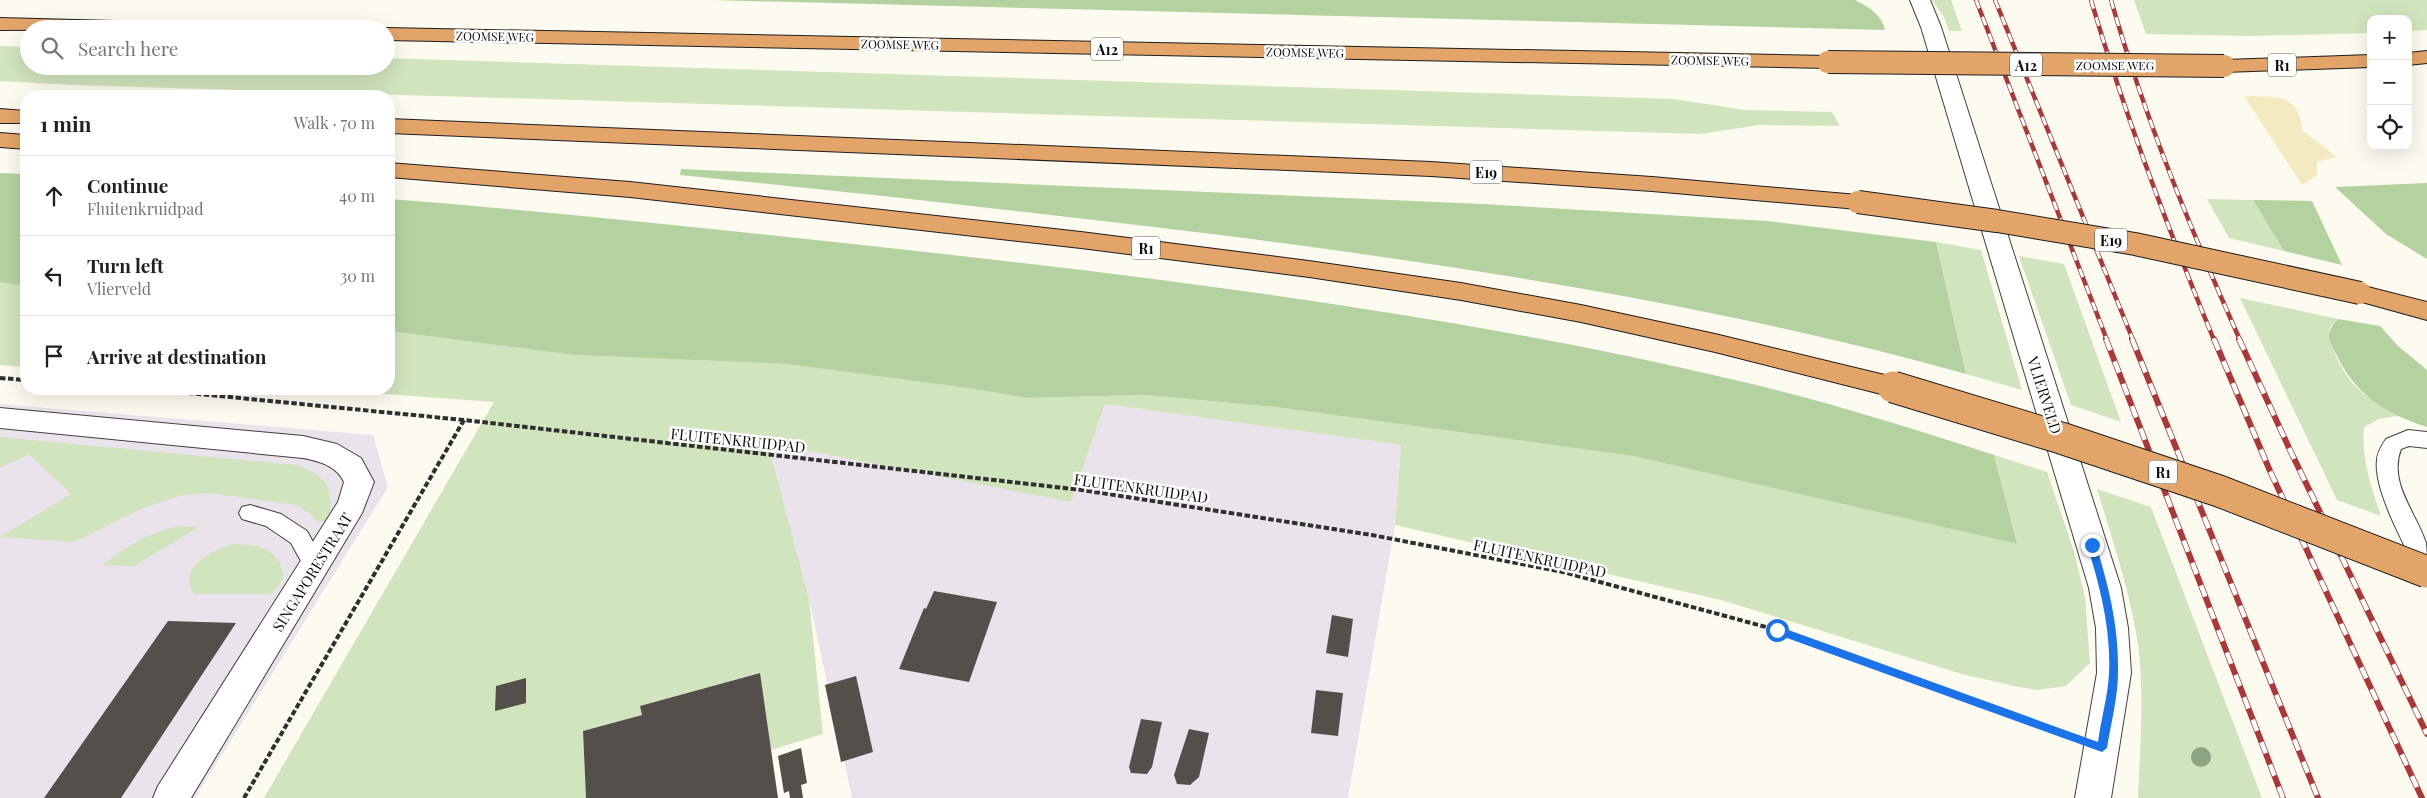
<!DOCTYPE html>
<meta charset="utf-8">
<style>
body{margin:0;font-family:"Playfair Display",serif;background:#f2f2f2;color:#202124}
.controls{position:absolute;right:15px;top:15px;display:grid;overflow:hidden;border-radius:10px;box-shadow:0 5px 20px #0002}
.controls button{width:45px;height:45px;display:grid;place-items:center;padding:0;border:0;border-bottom:1px solid #e0e0e0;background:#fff;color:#202124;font:25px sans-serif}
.stop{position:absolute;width:15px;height:15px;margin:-11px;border:4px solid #1a73e8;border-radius:50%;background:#fff}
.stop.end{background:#1a73e8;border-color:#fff;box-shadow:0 1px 5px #0008}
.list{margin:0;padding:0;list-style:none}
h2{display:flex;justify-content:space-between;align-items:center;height:65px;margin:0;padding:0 20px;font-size:21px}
h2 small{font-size:16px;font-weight:400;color:#757577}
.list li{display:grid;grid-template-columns:32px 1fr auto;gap:15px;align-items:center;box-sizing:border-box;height:80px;padding:0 20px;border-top:1px solid #e0e0e0}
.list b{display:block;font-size:19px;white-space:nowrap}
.list p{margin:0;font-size:16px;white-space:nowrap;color:#757577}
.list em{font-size:16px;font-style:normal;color:#757577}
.icon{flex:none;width:28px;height:28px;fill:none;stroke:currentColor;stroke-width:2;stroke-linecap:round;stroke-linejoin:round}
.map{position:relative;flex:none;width:2427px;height:798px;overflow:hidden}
.search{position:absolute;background:#fff;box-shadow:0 5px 20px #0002;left:20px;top:20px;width:375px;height:55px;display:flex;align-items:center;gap:12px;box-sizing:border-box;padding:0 18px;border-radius:28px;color:#757577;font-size:19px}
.panel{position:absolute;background:#fff;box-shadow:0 5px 20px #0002;left:20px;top:90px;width:375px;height:305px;border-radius:20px}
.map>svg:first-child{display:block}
.industrial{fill:#eae3eb}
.green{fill:#d0e4bd}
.forest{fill:#b4d29f}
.sand{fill:#f3eac2}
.building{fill:#554f4b}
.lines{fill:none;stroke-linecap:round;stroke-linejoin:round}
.service-casing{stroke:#404040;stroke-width:2}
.minor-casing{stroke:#404040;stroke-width:2}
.motorway-casing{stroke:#1e1e1e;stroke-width:2}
.path{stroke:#2f2f2f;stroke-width:4;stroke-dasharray:5.5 2.5;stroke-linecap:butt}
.service{fill:#fff;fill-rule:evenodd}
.minor{fill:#fff;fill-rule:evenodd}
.motorway{fill:#e2a469;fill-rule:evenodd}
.rail-far1-casing{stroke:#ac3739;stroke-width:4.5}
.rail-casing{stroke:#ac3739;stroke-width:6}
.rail-far1{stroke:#fff;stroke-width:3;stroke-dasharray:9;stroke-linecap:butt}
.rail{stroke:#fff;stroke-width:4.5;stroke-dasharray:12;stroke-linecap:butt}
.motorway-bridge-far1-casing{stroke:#1e1e1e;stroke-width:24;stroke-linecap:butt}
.motorway-bridge-casing{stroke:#1e1e1e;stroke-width:33;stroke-linecap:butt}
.motorway-bridge-far1{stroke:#e2a469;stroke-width:22}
.motorway-bridge{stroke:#e2a469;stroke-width:31}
.tree{fill:#8ca481}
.route{fill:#1a73e8}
.labels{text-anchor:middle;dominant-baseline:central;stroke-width:5;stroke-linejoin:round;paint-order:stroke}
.far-street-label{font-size:12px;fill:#0d0d0d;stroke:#fff}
.shield{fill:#fff;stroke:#565656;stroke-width:1}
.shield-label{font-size:14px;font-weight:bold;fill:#0d0d0d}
.street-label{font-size:15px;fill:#0d0d0d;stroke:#fff}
</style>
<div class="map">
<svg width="2427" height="798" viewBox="0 0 2427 798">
<rect width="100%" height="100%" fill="#fdfbf0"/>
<!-- industrial -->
<g class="industrial">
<polygon points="0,404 373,435 388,487 195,798 0,798"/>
<polygon points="1105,404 1401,445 1395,525 1348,798 852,798 809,599 768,443 1071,501"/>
</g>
<!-- green -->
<g class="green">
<polygon points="1932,0 1951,0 1962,31 1949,31 1944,17"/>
<polygon points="2134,0 2427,0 2427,30 2408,31 2408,19 2371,19 2371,33 2251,36 2146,34"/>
<polygon points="0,46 29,47 29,66 386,66 386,58 1674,99 1745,110 1832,112 1840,126 1759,125 1700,134 73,85 0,81"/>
<polygon points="2207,199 2253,200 2284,251 2229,238"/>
<polygon points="1936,242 1981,250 2022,390 1966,374"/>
<polygon points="2019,256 2064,264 2121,422 2071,405"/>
<polygon points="0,282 26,286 26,367 0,365"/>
<path d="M2240,298l98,21c-2,2 -7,6 -8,9 -5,13 16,50 26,59 12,12 27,20 41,29l-18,3 -15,8c-3,32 7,59 17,89l-44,-16z"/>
<polygon points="389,331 574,355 787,364 974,389 1026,398 1146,395 1275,407 1633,456 2017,544 1994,455 2047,472 2073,548 2085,597 2090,663 2066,686 2037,690 2014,686 1962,674 1721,600 1395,525 1401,445 1105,404 1071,502 768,443 809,599 823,734 771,750 759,673 641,706 642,715 583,731 586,798 264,798 494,402 317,389 389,389"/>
<path d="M0,437l297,28c32,13 35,21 33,55l-13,2 -5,-7 -15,-10 -88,-12 -27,2 -39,13 -69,34 -74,-5 71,-43 -42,-40 -29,14z"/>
<path d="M2097,489l54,18 111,291h-124c2,-48 6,-97 1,-146 -7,-55 -26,-110 -42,-163z"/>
<path d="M176,526l23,1 -65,39 -31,-1c26,-22 41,-28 73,-39z"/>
<path d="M232,544c18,0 37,1 47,18 2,4 5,10 4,16 -2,5 -9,12 -12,16h-77c-18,-26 17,-43 38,-50z"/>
</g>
<!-- forest -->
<g class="forest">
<path d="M710,0h1145c14,7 26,14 30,30z"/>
<path d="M681,169l801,35 285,17 169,21 30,132c-244,-68 -495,-107 -746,-139 -180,-22 -360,-42 -540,-60z"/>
<polygon points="0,173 26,174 26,286 0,282"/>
<polygon points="2427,183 2427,259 2386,234 2335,187"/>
<path d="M389,199c182,14 364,34 546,54 268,30 537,65 800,127 87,20 174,47 259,75l23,89 -384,-88 -358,-49 -129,-12 -120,3 -52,-9 -187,-25 -213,-9 -185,-24z"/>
<polygon points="2253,200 2312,201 2342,265 2284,251"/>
<path d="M2338,319l42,7 18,20 29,24v57c-42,-13 -72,-33 -91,-73 -8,-16 -11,-21 2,-35z"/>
</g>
<!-- sand -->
<path class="sand" d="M2244,96c29,1 56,-4 58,34l35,27 -20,5v13l-15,10z"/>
<!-- building -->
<g class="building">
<polygon points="934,591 997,602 969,682 899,669 924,608 926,609"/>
<polygon points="1332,615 1353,619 1348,657 1326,653"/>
<polygon points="168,621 236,623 121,798 44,798"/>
<polygon points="760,673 778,798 586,798 583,731 642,715 640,706"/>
<polygon points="856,676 873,752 841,762 825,685"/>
<polygon points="526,678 526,703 495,711 496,686"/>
<polygon points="1316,690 1343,693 1338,736 1311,733"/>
<polygon points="1141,719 1162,722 1152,767 1147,774 1131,773 1129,767"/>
<polygon points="1189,729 1209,733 1199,777 1190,785 1177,784 1174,775"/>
<polygon points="801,748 807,783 801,785 803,798 790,798 789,791 784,793 778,756"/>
</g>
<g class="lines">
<!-- service casing -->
<g class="service-casing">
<g id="service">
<path d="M2408,430l19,2v16l-18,-2 -8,3c-13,34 15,63 25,94 1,9 1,24 1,34l-8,-3c-14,-27 -46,-85 -42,-114 0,-7 5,-15 9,-21z"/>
<polygon points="250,505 281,514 307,531 326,566 323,572 315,575 307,572 291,543 266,526 242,519 239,513 242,507"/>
</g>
</g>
<!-- minor casing -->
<g class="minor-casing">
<g id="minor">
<polygon points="1910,0 1930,0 1941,27 2121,588 2128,628 2131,673 2111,798 2075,798 2097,673 2096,628 2089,588 1921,27"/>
<path d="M0,408l303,28 34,8 24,14 13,24 -12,31 -171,285h-38l5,-12 180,-284 6,-20c-7,-16 -25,-21 -41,-24l-303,-30z"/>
</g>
</g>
<!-- motorway casing -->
<g class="motorway-casing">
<g id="motorway">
<polygon points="0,18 190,23 197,25 200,29 0,30"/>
<polygon points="386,28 1828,56 1835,58 1838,62 1835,66 1828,68 386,40 386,29 383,29"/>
<polygon points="2427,51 2427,63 2408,65 2408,53"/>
<polygon points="2371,55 2371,67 2224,72 2217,70 2214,66 2217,62 2224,60"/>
<polygon points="0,109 26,111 26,123 0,123"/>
<polygon points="389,119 1431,162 1652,177 1858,195 1866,197 1870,202 1866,207 1858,209 1652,191 1431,176 389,133"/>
<polygon points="0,133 26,135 26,149 0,147"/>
<polygon points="389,163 630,182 1081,232 1309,261 1461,283 1581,305 1715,334 1893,377 1903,380 1907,387 1903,394 1893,397 1715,352 1581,322 1461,300 1309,277 1081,248 630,197 389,177"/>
<polygon points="2360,285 2427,302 2427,320 2351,299 2347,293 2351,287"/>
</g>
</g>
<!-- path -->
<g class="path">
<polyline points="0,378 26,380"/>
<polyline points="148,389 464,420 1082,490 1372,535 1563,572 1777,630 2062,733"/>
<polyline points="244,798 464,420"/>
</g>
<!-- service -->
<use href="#service" class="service"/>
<!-- minor -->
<use href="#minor" class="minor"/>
<!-- motorway -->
<use href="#motorway" class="motorway"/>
<!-- rail-far1 casing -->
<g class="rail-far1-casing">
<g id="rail-far1">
<polyline points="1976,0 2107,340"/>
<polyline points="1995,0 2133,340"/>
<path d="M2091,0c34,115 77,229 123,340"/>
<path d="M2111,0c33,116 80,230 129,340"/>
</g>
</g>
<!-- rail casing -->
<g class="rail-casing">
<g id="rail">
<polyline points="2106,339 2283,798"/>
<polyline points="2132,339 2318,798"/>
<polyline points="2214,339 2270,471 2422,798"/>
<polyline points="2239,339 2290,450 2427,734"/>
</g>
</g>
<!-- rail-far1 -->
<use href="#rail-far1" class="rail-far1"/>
<!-- rail -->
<use href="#rail" class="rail"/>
<!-- motorway-bridge-far1 casing -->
<g class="motorway-bridge-far1-casing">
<g id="motorway-bridge-far1">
<polyline points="1828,62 2224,66"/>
<polyline points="1858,202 1997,221 2135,244 2360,293"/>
</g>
</g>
<!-- motorway-bridge casing -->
<g class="motorway-bridge-casing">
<polyline id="motorway-bridge" points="1893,387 2061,438 2219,491 2427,572"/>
</g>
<!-- motorway-bridge-far1 -->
<use href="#motorway-bridge-far1" class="motorway-bridge-far1"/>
<!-- motorway-bridge -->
<use href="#motorway-bridge" class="motorway-bridge"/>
</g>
<!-- trees -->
<circle class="tree" cx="2201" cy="757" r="10"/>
<!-- route -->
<path class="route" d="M2092,541l4,4c13,42 23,83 22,127 0,25 -7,51 -11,76l-5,4 -329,-119 -1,-3 5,-4 321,116c3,-23 10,-46 11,-69 2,-44 -9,-87 -22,-128z"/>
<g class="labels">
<!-- far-street labels -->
<g class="far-street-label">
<text transform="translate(495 36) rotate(1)">ZOOMSE WEG</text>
<text transform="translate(900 44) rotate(1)">ZOOMSE WEG</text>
<text transform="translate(1305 52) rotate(1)">ZOOMSE WEG</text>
<text transform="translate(1710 60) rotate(1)">ZOOMSE WEG</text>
<text x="2115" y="65">ZOOMSE WEG</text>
</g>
<!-- shield labels -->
<g class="shield">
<rect x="1091" y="37.5" width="32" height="23" rx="4"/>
<rect x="2010" y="53.5" width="32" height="23" rx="4"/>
<rect x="2268" y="53.5" width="28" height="23" rx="4"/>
<rect x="1470" y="160.5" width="32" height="23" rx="4"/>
<rect x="2095" y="228.5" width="32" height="23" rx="4"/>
<rect x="1132" y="236.5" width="28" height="23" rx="4"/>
<rect x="2149" y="460.5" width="28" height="23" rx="4"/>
</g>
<g class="shield-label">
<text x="1107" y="49">A12</text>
<text x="2026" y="65">A12</text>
<text x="2282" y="65">R1</text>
<text x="1486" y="172">E19</text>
<text x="2111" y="240">E19</text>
<text x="1146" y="248">R1</text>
<text x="2163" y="472">R1</text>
</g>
<!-- street labels -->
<g class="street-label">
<text transform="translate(2045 395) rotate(72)">VLIERVELD</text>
<text transform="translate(738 440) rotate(6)">FLUITENKRUIDPAD</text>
<text transform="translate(1141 488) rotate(8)">FLUITENKRUIDPAD</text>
<text transform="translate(1540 558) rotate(12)">FLUITENKRUIDPAD</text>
<text transform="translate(312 572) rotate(-58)">SINGAPORESTRAAT</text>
</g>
</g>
</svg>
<div class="controls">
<button>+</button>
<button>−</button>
<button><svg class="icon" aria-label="locate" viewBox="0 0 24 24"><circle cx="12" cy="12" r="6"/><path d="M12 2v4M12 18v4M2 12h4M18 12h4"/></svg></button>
</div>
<div class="stop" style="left:1777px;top:630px"></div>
<div class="stop end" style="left:2092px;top:545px"></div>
<div class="search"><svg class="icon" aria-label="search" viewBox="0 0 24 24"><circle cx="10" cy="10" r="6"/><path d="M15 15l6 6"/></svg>Search here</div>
<section class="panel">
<h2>1 min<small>Walk · 70 m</small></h2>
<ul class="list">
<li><svg class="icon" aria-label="ahead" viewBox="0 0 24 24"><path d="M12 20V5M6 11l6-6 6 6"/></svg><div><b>Continue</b><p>Fluitenkruidpad</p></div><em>40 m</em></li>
<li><svg class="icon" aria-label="left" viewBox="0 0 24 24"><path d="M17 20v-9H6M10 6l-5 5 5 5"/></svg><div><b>Turn left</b><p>Vlierveld</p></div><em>30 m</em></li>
<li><svg class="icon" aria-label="arrive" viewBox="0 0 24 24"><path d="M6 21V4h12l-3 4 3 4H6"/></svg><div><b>Arrive at destination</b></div></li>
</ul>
</section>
</div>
